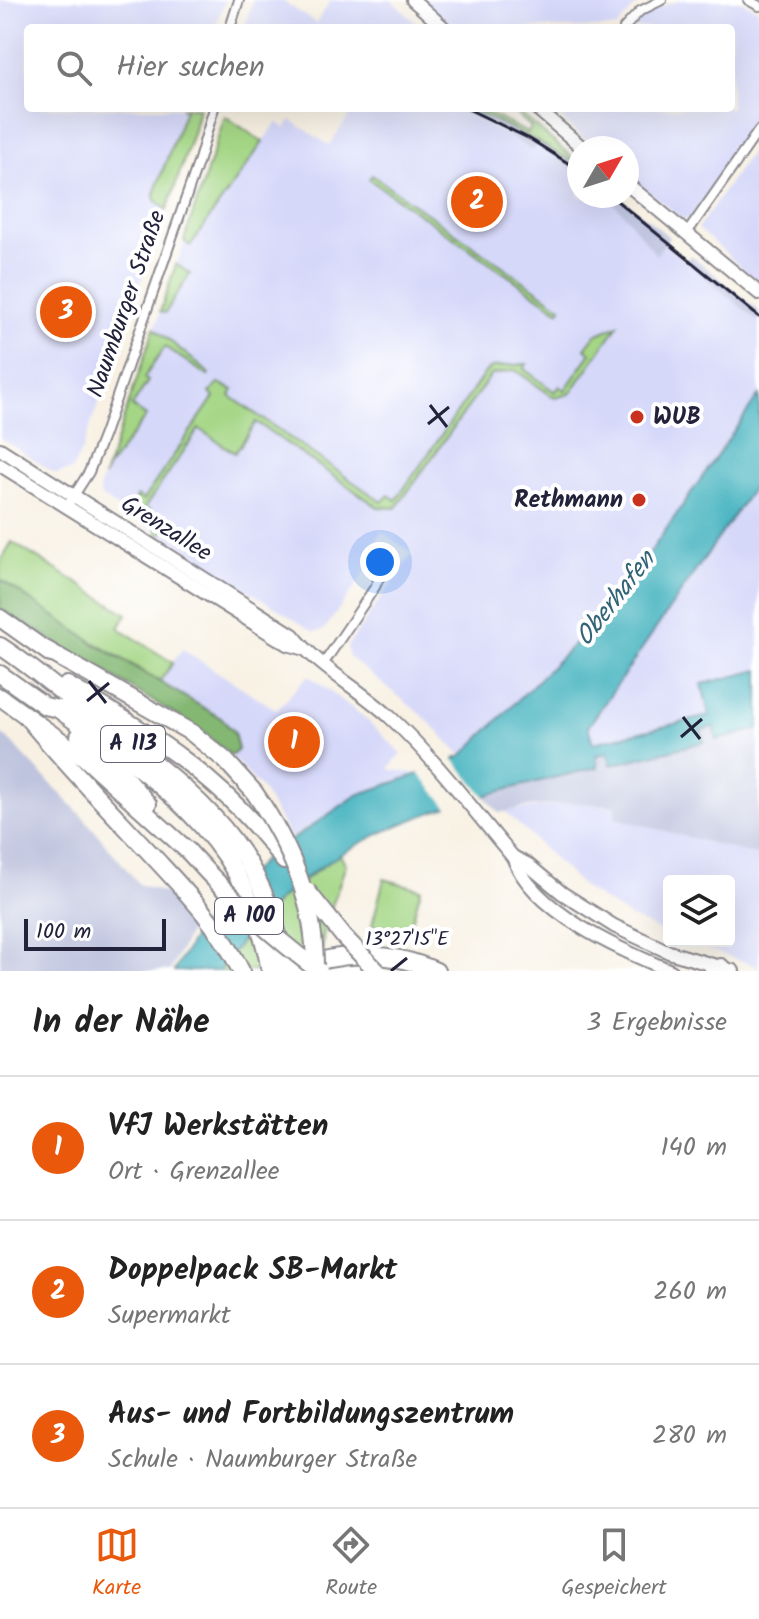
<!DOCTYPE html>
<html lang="de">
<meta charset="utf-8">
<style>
body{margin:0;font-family:Kalam,sans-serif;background:#f2f2f2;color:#222}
.controls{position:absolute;right:24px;bottom:24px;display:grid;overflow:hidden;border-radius:8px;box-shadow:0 8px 32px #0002}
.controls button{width:72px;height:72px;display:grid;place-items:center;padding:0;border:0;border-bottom:2px solid #e0e0e0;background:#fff;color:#222;font:40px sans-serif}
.compass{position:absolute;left:567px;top:136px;width:72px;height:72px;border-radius:50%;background:#fff;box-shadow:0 8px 32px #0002;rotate:51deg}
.scale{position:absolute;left:24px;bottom:20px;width:142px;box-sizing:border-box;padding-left:8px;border:4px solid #22223b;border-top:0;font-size:22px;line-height:28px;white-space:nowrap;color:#22223b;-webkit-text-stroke:6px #fff;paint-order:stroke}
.you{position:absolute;left:380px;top:562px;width:28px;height:28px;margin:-20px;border:6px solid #fff;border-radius:50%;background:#1a73e8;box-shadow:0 0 0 12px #1a73e833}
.badge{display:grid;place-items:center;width:52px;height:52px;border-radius:50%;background:#ea580c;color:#fff;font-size:26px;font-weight:700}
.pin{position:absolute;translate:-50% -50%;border:4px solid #fff;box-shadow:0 2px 8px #0006}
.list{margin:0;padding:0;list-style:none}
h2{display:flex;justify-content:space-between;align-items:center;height:104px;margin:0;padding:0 32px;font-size:34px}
h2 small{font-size:26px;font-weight:400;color:#767676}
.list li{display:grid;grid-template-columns:52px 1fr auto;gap:24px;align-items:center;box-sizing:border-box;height:144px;padding:0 32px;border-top:2px solid #e0e0e0}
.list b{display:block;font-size:30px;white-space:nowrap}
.list p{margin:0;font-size:26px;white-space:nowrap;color:#767676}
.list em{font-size:26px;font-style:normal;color:#767676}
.icon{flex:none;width:44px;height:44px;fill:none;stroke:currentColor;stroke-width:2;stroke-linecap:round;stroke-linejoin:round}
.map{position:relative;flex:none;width:759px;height:971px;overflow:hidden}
.search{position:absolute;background:#fff;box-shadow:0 8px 32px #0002;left:24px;right:24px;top:24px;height:88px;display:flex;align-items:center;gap:20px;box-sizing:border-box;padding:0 28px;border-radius:8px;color:#767676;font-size:30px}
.sheet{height:536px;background:#fff}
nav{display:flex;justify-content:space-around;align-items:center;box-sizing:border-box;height:112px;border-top:2px solid #e0e0e0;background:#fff;font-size:22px;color:#767676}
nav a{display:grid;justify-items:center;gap:4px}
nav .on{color:#ea580c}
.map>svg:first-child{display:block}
.built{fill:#d6d8f9}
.industrial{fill:#bec3de}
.green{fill:#a4d685;stroke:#637c60;stroke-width:2}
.forest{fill:#83b772;stroke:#526c56;stroke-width:2}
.water{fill:#45b3bf;stroke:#346a7d;stroke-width:2}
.pier{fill:#f8f1e3}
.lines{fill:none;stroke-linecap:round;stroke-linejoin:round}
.street-casing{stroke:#8d8a8f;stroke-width:12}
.secondary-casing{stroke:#8d8a8f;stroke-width:16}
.highway-casing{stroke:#8d8a8f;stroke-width:20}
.street{stroke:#fff;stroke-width:8}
.secondary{stroke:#fff;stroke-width:12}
.highway{stroke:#fff;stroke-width:16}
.rail{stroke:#22223b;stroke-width:3}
.highway-bridge-casing{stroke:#8d8a8f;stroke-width:20;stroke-linecap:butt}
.highway-bridge{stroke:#fff;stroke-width:16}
.ticks{fill:none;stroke:#22223b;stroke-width:3}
.poi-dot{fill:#c8321e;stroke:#fff;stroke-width:3}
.labels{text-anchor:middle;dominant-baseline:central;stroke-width:8;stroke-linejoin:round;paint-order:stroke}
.shield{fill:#fff;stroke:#646476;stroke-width:2}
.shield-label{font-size:22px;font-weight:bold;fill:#22223b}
.street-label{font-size:24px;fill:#22223b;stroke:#fff}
.poi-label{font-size:24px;font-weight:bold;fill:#22223b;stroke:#fff;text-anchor:start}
.water-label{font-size:26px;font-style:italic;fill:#326376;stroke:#fff}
.ticks-label{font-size:20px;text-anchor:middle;fill:#22223b;stroke:#fff;stroke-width:8;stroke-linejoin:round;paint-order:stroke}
</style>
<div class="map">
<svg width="759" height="971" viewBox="0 0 759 971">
<rect width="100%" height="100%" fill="#fff"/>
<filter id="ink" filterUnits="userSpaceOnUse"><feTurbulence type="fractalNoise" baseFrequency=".0125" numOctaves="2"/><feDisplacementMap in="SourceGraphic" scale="16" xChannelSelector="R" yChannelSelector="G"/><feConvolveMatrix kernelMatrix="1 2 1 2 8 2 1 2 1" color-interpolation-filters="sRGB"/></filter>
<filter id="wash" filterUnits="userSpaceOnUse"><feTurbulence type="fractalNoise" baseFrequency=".006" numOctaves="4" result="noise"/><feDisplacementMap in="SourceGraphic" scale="32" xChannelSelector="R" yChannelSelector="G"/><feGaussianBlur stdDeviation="1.8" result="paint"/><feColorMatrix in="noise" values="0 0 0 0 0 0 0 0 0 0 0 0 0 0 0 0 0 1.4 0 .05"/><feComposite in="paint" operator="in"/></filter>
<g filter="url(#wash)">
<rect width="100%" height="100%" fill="#f8f1e3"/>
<!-- built -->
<g class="built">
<polygon points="0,0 225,0 215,28 28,28 28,108 186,108 194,130 82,450 72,470 56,474 0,438"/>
<polygon points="253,0 281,0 316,23 331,0 391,0 422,28 265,28 245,25"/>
<polygon points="423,0 649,0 635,7 616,28 455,28"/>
<polygon points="682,0 739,0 759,10 759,121 692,217 684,220 627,175 627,148 594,148 559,116 561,108 731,108 731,28 632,28 643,16 668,4"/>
<polygon points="355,108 454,108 514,139 539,146 579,174 579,196 606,196 623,213 656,254 664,243 759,322 759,395 615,603 462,756 423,716 349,657 347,647 412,553 382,532 371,548 368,568 324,630 314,632 101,497 99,489 214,157 225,116 262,142 277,122 285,128 291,120 329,145"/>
<polygon points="759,140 759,284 698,228"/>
<polygon points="759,479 759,670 702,684 710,716 593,744 588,727"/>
<polygon points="182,649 277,710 308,675 365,718 401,753 389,769 419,774 357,795 291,838 261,788 231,756 238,743 228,724 160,681"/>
<polygon points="575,803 617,807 615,818 759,856 759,967 684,941 729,941 729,881 669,881 669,935 630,917 584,888 505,811"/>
</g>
<!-- industrial -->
<g class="industrial">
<polygon points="454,108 469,108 538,142 570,161 573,158 579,163 579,174 539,146 531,150 500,130"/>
<polygon points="606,196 619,196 669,237 656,255 623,213"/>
<polygon points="691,255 759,311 759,322 689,264 686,260"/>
<polygon points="711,727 714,727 717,739 759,729 759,856 615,818 616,806 575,803 527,807 499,813 483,795 597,767 595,755 608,752 611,764 703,742 701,730"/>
<polygon points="0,734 7,738 84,818 139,884 165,893 194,923 170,971 0,971"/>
</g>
<!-- green -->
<g class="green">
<polygon points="181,108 199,108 194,130 167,210 155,200 154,194 185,110"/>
<polygon points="469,108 478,108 528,133 531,127 509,108 514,108 573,158 571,161 538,142"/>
<polygon points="225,116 263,142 190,246 184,241"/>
<polygon points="372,175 561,307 559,311 369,179"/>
<polygon points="176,264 190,274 165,313 160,312"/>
<polygon points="618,325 570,394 555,398 515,370 491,375 396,508 378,507 256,422 235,453 199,429 145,507 168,523 161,535 157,533 157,523 135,505 137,496 143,500 214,397 210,393 219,383 233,390 230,396 382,502 389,495 396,500 487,370 493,367 527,364 524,369 555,392 560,386 565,390 591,353 585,348 595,335"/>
<polygon points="154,328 209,373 208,376 165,347 144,378 148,381 132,406 146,416 107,469 104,477"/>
<polygon points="12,542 127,614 119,628 173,663 160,681 65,625 0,579 0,562"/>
<polygon points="339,854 346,864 324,930 322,951 275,971 219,971 240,943 280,899"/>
<polygon points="384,879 421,889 408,935 372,925"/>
</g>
<!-- forest -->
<polygon class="forest" points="0,579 95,644 221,718 234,732 238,750 231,756 196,727 0,609"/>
<!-- water -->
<path class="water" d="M759,395v84l-171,248 5,16 116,-27 -7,-32 57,-14v59l-42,11 -3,-13 -13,3 3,12 -93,23 -3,-12 -12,2 2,12c-111,27 -227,51 -315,129 -25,22 -45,49 -64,75h-45l25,-43 66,-70 92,-63 62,-21 43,-18 153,-153z"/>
<!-- pier -->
<polygon class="pier" points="451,756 486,798 450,810 417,771"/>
</g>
<g filter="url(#ink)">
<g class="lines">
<!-- street casing -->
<g class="street-casing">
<g id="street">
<polyline points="748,0 759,6"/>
<polyline points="230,28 239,0"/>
<polyline points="624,28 640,11 662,0"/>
<polyline points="687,233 759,130"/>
<polyline points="66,508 89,472 104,434 198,163 214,108"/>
<polyline points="324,663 375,587 390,554"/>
</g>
</g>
<!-- secondary casing -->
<g class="secondary-casing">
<g id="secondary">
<polyline points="413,0 444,28"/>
<polyline points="536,108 583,148"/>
<polyline points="627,184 759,293"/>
<path d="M0,449l293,186c26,33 67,54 98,83 45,42 83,93 122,139 20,55 107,93 158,114"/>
<polyline points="0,465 287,644 305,649"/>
<polyline points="513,857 527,864 562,893 614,926 669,952 733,971"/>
</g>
</g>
<!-- highway casing -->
<g class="highway-casing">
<g id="highway">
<polyline points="0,618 51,654"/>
<path d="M0,646c28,18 52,39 78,59 99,76 189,129 207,266"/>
<polyline points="45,649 192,733 225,760 254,792"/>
<path d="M0,674l45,32 13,3c101,73 190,128 212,262"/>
<path d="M67,685c86,50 157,94 217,176"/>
<polyline points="0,697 85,758 188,851"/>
<path d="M26,716c39,48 82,92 125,138 33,36 69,72 90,117"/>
<polyline points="79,736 122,774 148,804"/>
<path d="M292,971c47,-21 97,-21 144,0"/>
<polyline points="713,971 721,967"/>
</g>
</g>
<!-- street -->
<use href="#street" class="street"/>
<!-- secondary -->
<use href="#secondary" class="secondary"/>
<!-- highway -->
<use href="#highway" class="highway"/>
<!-- rail -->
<g class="rail">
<polyline points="466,108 530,139 579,170"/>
<polyline points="611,196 759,317"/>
</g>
<!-- highway-bridge casing -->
<g class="highway-bridge-casing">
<g id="highway-bridge">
<path d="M254,792c37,54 62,112 61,179"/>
<path d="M188,851c41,46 81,83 131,120"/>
<polyline points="307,891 344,937 377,971"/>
</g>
</g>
<!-- highway-bridge -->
<use href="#highway-bridge" class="highway-bridge"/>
</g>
</g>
<!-- ticks -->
<path class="ticks" d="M430,405l17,22M428,424l21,-17M89,681l17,22M87,701l22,-18M683,717l17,22M681,737l21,-18M391,971l16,-13"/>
<!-- markers -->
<g class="poi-dot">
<circle cx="637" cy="417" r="8"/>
<circle cx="639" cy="500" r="8"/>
</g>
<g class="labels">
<!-- shield labels -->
<g class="shield">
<rect x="101" y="726" width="64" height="36" rx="6"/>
<rect x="215" y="898" width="68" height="36" rx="6"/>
</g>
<g class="shield-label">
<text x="133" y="744">A 113</text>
<text x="249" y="916">A 100</text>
</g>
<!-- street labels -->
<g class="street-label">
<text transform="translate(127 304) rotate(-71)">Naumburger Straße</text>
<text transform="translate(166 529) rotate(32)">Grenzallee</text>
</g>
<!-- poi labels -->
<g class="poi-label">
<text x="653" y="417">WUB</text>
<text x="623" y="500" text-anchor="end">Rethmann</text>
</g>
<!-- water labels -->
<g class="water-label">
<text transform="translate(616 599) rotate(-52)">Oberhafen</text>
</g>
</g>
<g class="ticks-label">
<text x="407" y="945">13°27'15"E</text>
</g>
</svg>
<div class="controls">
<button><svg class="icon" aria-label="layers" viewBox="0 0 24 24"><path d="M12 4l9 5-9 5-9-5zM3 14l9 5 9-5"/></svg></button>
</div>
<svg class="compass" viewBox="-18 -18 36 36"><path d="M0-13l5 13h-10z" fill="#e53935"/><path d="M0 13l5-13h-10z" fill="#767676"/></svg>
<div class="scale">100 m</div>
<div class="you"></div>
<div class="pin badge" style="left:294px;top:742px">1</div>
<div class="pin badge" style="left:477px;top:202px">2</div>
<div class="pin badge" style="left:66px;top:312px">3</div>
<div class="search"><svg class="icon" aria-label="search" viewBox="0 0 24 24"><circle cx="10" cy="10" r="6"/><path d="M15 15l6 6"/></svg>Hier suchen</div>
</div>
<section class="sheet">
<h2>In der Nähe<small>3 Ergebnisse</small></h2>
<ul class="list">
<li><span class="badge">1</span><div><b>VfJ Werkstätten</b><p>Ort · Grenzallee</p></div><em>140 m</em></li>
<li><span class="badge">2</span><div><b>Doppelpack SB-Markt</b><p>Supermarkt</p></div><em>260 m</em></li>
<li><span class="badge">3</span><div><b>Aus- und Fortbildungszentrum</b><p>Schule · Naumburger Straße</p></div><em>280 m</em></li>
</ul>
</section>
<nav>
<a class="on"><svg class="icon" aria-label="map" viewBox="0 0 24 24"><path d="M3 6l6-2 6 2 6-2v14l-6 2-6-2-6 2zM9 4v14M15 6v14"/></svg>Karte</a>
<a><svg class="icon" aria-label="directions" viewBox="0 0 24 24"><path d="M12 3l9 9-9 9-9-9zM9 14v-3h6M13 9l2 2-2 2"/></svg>Route</a>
<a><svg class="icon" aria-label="saved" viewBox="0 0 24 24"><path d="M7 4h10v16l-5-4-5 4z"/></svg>Gespeichert</a>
</nav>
